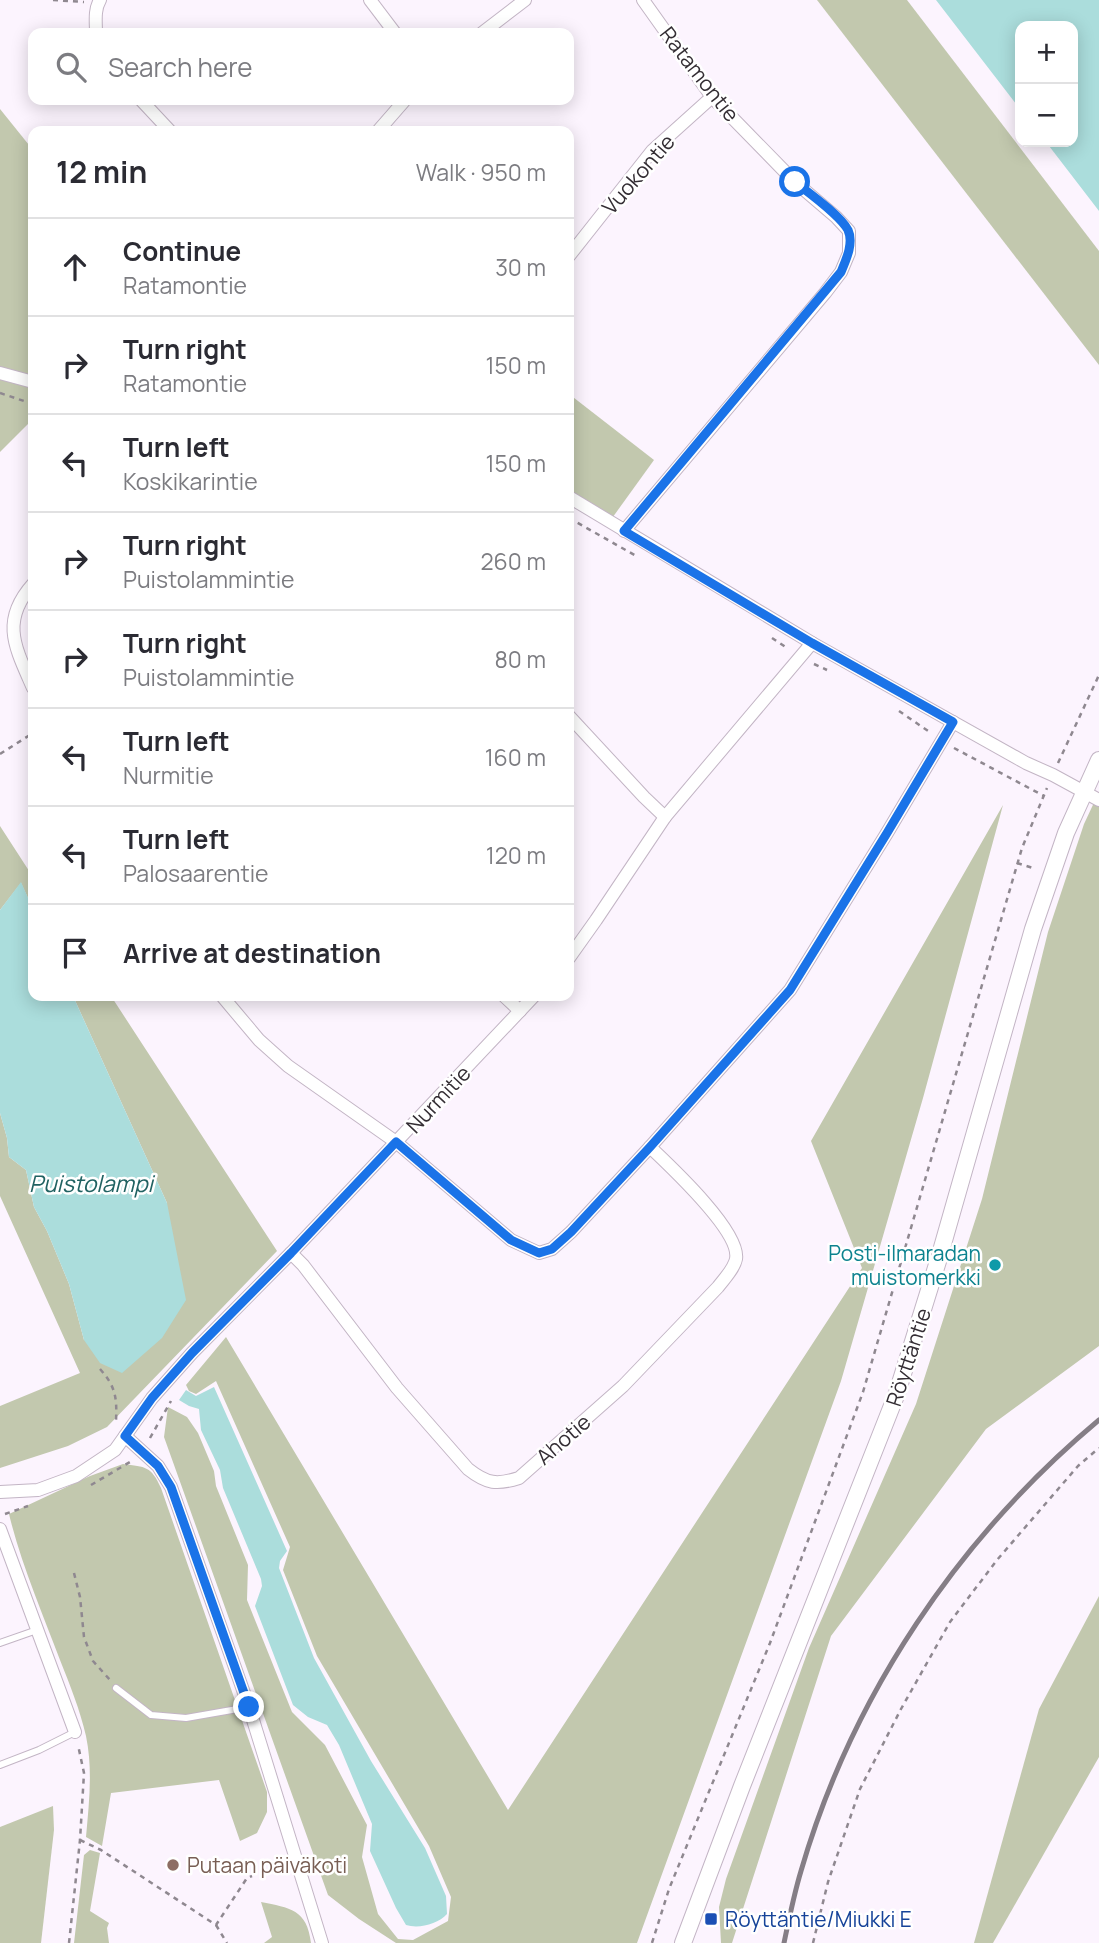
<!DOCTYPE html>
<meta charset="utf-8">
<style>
body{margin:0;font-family:Manrope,sans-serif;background:#f7f7f7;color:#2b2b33}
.controls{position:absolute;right:21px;top:21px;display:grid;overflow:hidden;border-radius:14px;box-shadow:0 4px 18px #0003}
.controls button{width:63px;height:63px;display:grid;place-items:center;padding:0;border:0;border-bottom:2px solid #e1e1e2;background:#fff;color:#2b2b33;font:35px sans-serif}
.stop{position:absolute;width:21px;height:21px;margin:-16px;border:5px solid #1a73e8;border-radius:50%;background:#fff}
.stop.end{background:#1a73e8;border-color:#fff;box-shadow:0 2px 7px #0008}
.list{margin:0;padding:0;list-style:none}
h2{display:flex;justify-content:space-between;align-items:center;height:91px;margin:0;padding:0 28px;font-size:30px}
h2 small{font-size:23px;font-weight:400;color:#7c7c81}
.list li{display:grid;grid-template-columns:46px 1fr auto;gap:21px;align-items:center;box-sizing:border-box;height:98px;padding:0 28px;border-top:2px solid #e1e1e2}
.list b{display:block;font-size:26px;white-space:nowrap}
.list p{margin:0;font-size:23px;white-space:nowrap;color:#7c7c81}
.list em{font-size:23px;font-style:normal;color:#7c7c81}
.icon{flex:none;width:38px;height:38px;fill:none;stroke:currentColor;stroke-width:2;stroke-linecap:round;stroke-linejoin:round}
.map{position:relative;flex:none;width:1099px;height:1943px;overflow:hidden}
.search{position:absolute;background:#fff;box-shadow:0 4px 18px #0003;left:28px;top:28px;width:546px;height:77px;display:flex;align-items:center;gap:18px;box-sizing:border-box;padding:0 24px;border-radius:14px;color:#7c7c81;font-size:26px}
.panel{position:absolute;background:#fff;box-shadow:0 4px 18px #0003;left:28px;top:126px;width:546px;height:875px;border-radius:14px}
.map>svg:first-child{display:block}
.green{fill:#c2c8ae}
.water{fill:#abdddc}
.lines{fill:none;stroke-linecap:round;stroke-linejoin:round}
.service-casing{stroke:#c3b5c5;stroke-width:8}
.minor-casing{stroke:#c3b5c5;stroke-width:14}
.tertiary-casing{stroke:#c3b5c5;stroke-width:18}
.path{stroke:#8f8890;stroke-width:2.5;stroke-dasharray:5 5;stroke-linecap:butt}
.service{stroke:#fff;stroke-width:6}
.minor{stroke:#fff;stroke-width:12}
.tertiary{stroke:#fff;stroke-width:16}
.rail{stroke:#857e86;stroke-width:5}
.route{stroke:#1a73e8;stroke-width:9}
.culture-dot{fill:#0f9aa8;stroke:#fff;stroke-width:2.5}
.education-dot{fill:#8d6e63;stroke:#fff;stroke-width:2.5}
.transit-dot{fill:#1a4fb4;stroke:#fff;stroke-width:2.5}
.labels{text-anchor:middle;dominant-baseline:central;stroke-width:5;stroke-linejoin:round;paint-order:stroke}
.street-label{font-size:21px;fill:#342e34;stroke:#fff}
.culture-label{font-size:21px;fill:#0d838f;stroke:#fff;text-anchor:end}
.education-label{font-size:21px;fill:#785e54;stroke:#fff;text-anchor:start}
.transit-label{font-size:21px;fill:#164399;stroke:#fff;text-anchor:start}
.water-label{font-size:23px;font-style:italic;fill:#206262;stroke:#fff}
</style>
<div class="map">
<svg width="1099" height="1943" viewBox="0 0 1099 1943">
<rect width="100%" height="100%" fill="#fcf4fe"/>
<!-- green -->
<g class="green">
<polygon points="817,0 907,0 1099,251 1099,365"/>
<polygon points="0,109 33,150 33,419 0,452"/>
<polygon points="569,394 654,460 610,521 569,504"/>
<polygon points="1099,792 1099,1346 986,1429 831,1636 732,1943 721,1943 719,1907 726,1879 809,1648 916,1404 982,1199 1048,932 1084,824"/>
<polygon points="1003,805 923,1098 841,1381 637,1943 396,1943 359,1919 328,1895 164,1437 168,1407 187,1417 198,1433 214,1471 216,1486 248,1565 247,1600 292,1712 325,1745 367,1825 362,1857 378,1914 398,1939 413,1940 448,1921 451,1897 429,1846 317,1656 283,1570 290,1547 216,1381 196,1394 189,1391 186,1385 226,1337 508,1810 862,1268 811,1141"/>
<polygon points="0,826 33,877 33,909 21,883 0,910"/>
<polygon points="73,996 111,996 277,1251 107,1427 68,1446 0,1468 0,1406 80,1373 0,1196 0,1113 7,1138 9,1157 26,1170 34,1207 47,1231 69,1284 84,1340 167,1203"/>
<path d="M123,1464c23,3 28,2 38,24l106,304v20l-10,21 -17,8 -21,-61 -108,13 -9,53 -16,-9c3,-34 7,-67 0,-101 -6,-26 -16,-51 -26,-76 -18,-48 -39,-96 -51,-146l81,-38z"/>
<polygon points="1099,1596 1099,1757 993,1943 974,1943 1039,1709"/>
<polygon points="53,1806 54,1830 41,1943 0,1943 0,1827"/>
<polygon points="90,1850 100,1853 90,1911 109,1923 107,1928 109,1943 74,1943 84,1855"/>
<path d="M261,1902c29,6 46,7 50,41h-47l8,-6z"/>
</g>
<!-- water -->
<g class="water">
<polygon points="936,0 1099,0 1099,211 1046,142 1073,142 1073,26 1020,26 1020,109"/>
<polygon points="21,882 33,909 33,996 73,996 167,1203 186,1300 162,1338 122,1373 100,1363 84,1340 69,1284 47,1231 34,1207 26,1170 9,1157 7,1138 0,1113 0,910"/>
<path d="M214,1387l73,164 -7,10 -1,7 35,90 57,103 54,87 21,48 1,18c-9,10 -28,15 -41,11l-10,-17 -26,-57 2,-27 -33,-79 -12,-20 -19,-8 -15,-12 -38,-99 7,-20 -1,-7 -38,-91 -3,-18 -19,-40 -2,-21 -10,-3 -10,-6 7,-10 10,6z"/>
</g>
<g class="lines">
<!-- service casing -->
<g class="service-casing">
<g id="service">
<polyline points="0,1643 37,1630"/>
<polyline points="116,1688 151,1715 186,1718 249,1707"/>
<polyline points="0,1765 39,1750 75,1732"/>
</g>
</g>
<!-- minor casing -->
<g class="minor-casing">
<g id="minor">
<polyline points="370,0 395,33"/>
<path d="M96,33c0,-11 -2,-23 4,-33"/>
<polyline points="482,33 525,0"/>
<polyline points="141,100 170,131"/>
<polyline points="378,131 405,100"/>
<polyline points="569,256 652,151 712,97"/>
<polyline points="0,373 33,382"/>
<polyline points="569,497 812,643 1026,763 1053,775 1099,800"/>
<polyline points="624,531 825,293 841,272 849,253 849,231 836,217 795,182 712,97 643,0"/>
<path d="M33,584c-33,37 -18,63 0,104"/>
<polyline points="569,716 644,797 665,817"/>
<polyline points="569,958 596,920 665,817 812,643"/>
<polyline points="222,996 259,1040 288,1066 396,1142 511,1240 539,1253 552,1249 571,1232 650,1147 790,990 887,833 953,722"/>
<polyline points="504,996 520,1011"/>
<path d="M291,1253l12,12 94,123 71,81c19,15 29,16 51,9l104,-92 95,-99c6,-8 16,-18 18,-28 5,-27 -66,-93 -86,-112"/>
<polyline points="125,1436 158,1466 171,1487 249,1707 322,1943"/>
<polyline points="0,1492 38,1490 76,1476 115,1450 152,1398 192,1353 291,1253 534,996"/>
<polyline points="0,1529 75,1732"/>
</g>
</g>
<!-- tertiary casing -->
<g class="tertiary-casing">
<polyline id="tertiary" points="683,1943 742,1786 897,1393 939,1258 1033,929 1066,833 1099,760"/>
</g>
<!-- path -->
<g class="path">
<polyline points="53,0 84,2"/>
<polyline points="0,393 33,404"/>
<polyline points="569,518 638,557"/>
<polyline points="772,638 787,648"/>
<polyline points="814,664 827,670"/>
<polyline points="899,711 931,733"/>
<polyline points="954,748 1044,796"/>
<polyline points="0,754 33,733"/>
<polyline points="1058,763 1099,675"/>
<polyline points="1017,863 1036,869"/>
<polyline points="960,1249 977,1254"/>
<path d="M100,1369c16,18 17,29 16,52"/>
<polyline points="150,1438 171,1401"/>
<polyline points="91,1485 130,1462"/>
<polyline points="5,1514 28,1506"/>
<polyline points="74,1573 80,1597 84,1637 93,1661 110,1680"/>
<polyline points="80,1840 101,1850 216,1925 247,1878 252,1876"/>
<polyline points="216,1925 227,1943"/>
<polyline points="69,1943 80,1840 84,1773 78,1745"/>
<polyline points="652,1943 669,1889 770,1643 863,1392 1022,848 1047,788"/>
<polyline points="813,1943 828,1882 860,1789 901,1709 950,1622 997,1560 1078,1466 1099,1448"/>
</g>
<!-- service -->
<use href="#service" class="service"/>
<!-- minor -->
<use href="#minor" class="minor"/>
<!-- tertiary -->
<use href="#tertiary" class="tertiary"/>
<!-- rail -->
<path class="rail" d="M784,1943c5,-24 10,-49 17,-72 51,-176 158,-334 298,-451"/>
</g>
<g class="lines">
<!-- route -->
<path class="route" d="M249,1707l-78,-220 -13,-21 -33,-30 27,-38 40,-45 99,-100 105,-111 115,98 28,13 13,-4 19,-17 79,-85 140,-157 97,-157 66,-111 -141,-79 -188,-112 217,-259c5,-12 13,-29 7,-42 -8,-15 -39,-37 -53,-48"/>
</g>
<!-- markers -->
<circle class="culture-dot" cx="995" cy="1265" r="7"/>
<circle class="education-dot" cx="173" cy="1865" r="7"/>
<rect class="transit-dot" x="704" y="1912" width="14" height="14" rx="3.5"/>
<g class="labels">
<!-- street labels -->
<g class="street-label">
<text transform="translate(700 74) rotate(52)">Ratamontie</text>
<text transform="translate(638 174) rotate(-49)">Vuokontie</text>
<text transform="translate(438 1099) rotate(-47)">Nurmitie</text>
<text transform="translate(908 1357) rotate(-72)">Röyttäntie</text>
<text transform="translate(563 1439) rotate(-41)">Ahotie</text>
</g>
<!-- culture labels -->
<g class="culture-label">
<text x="981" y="1253">Posti-ilmaradan<tspan x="981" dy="24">muistomerkki</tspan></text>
</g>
<!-- education labels -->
<g class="education-label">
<text x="187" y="1865">Putaan päiväkoti</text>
</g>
<!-- transit labels -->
<g class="transit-label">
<text x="725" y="1919">Röyttäntie/Miukki E</text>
</g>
<!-- water labels -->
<g class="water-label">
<text x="91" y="1183">Puistolampi</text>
</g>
</g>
</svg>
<div class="controls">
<button>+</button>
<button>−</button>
</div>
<div class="stop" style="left:795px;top:182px"></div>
<div class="stop end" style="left:249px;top:1707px"></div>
<div class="search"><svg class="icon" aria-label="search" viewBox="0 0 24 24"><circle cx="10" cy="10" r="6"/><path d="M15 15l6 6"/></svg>Search here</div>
<section class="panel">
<h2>12 min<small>Walk · 950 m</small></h2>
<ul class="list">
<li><svg class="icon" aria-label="ahead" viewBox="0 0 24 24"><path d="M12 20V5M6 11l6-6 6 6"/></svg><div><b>Continue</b><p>Ratamontie</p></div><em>30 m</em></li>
<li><svg class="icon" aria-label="right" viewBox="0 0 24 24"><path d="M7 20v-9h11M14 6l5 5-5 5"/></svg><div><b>Turn right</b><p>Ratamontie</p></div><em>150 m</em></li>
<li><svg class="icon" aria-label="left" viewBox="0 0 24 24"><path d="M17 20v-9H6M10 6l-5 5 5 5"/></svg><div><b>Turn left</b><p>Koskikarintie</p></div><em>150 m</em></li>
<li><svg class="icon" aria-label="right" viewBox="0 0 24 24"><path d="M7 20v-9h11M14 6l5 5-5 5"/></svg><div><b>Turn right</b><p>Puistolammintie</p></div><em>260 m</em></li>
<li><svg class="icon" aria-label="right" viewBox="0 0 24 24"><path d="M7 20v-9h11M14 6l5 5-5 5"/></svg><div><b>Turn right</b><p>Puistolammintie</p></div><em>80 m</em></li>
<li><svg class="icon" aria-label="left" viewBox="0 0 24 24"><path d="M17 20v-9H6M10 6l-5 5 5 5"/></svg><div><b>Turn left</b><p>Nurmitie</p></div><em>160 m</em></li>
<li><svg class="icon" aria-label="left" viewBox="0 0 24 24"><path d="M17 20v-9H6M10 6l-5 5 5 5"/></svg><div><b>Turn left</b><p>Palosaarentie</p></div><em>120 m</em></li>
<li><svg class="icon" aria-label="arrive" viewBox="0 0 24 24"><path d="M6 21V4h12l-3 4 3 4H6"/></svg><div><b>Arrive at destination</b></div></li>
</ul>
</section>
</div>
